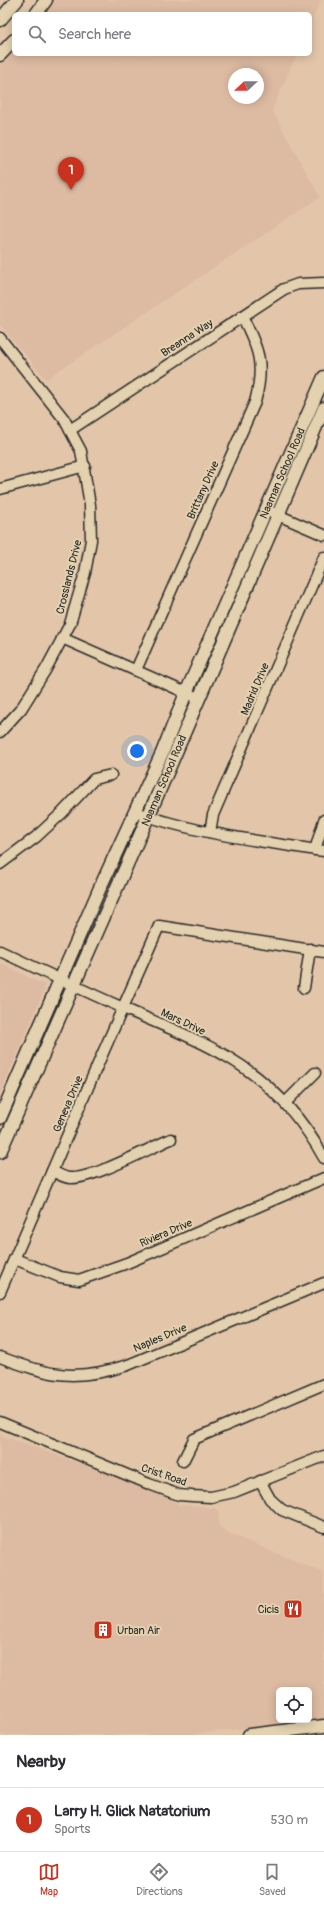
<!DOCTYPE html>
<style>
body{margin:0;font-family:Pangolin,sans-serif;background:#f7f7f7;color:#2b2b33}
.controls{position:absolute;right:12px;bottom:12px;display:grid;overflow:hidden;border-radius:6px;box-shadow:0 2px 10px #0003}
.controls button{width:36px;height:36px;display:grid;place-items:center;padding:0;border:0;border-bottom:1px solid #e1e1e2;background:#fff;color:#2b2b33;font:20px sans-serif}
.compass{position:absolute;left:228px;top:68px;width:36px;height:36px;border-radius:50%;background:#fff;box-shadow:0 2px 10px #0003;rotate:248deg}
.you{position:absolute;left:137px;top:751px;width:14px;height:14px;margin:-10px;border:3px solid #fff;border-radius:50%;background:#1a73e8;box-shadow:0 0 0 6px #1a73e833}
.badge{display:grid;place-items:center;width:26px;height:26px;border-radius:50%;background:#c8321e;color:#fff;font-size:13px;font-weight:700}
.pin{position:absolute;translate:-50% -33px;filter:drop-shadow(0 1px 2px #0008)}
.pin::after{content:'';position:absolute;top:21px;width:14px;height:12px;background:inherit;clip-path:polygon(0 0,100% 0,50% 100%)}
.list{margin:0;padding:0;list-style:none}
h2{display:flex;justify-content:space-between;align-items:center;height:52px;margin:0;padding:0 16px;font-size:17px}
h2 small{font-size:13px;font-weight:400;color:#7c7c81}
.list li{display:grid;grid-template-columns:26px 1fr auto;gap:12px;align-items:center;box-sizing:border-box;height:64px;padding:0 16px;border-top:1px solid #e1e1e2}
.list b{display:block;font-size:15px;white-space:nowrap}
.list p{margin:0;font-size:13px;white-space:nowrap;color:#7c7c81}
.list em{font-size:13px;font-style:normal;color:#7c7c81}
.icon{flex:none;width:22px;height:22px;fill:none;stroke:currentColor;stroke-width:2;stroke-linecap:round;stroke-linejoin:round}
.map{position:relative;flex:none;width:324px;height:1735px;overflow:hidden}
.search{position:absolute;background:#fff;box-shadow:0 2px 10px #0003;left:12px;right:12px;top:12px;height:44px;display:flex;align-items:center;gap:10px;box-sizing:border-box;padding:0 14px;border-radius:6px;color:#7c7c81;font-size:15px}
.sheet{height:116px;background:#fff}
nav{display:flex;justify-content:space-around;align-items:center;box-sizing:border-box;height:56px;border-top:1px solid #e1e1e2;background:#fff;font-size:11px;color:#7c7c81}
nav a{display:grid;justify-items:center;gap:2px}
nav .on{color:#c8321e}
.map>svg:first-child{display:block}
.built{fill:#ddbaa2;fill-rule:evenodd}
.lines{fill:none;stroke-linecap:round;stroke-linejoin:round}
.minor-casing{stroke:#2b2b2b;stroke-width:13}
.major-casing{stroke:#2b2b2b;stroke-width:15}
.minor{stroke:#e3d1af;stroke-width:10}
.major{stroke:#e3d1af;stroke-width:12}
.labels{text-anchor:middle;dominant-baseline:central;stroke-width:4;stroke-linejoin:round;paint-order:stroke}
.street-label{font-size:11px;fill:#2b2b2b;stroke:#e3d1af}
.poi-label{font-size:11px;fill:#2b2b2b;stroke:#e3d1af;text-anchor:end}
</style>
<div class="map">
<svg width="324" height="1735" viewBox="0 0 324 1735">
<rect width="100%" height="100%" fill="#e3c6a9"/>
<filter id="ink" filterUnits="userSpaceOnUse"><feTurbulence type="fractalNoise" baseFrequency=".025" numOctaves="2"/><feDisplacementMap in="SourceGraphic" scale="8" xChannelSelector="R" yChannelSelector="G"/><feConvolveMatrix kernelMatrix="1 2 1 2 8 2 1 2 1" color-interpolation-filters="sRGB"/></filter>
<g filter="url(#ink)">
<!-- built -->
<g class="built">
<polygon points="55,0 321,0 310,25 310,14 44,14"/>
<path d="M14,47v7h283l-25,56 48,87 -274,182 -46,-54v-262zM234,74h24v24h-24z"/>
<polygon points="0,963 46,986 0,1094"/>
<path d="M0,1435l148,53 32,17 21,1 18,4v16l9,7 96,40v146l-137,16h-187zM279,1690h30v30h-30z"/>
</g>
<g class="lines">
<!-- minor casing -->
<g class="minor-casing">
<g id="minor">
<polyline points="0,338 64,419 81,451 90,505 91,540 85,573 70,624 46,669 21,709 0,732"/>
<polyline points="70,430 284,289 298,284 324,283"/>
<polyline points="0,489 85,466"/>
<polyline points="271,512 324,535"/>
<polyline points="62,638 198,698"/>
<path d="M136,670l119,-268c10,-37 4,-53 -13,-86"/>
<path d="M136,812c56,21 128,30 188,39"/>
<polyline points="210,832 213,815 324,557"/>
<polyline points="315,850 324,820"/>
<polyline points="0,864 36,837 62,813 94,779 111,775"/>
<path d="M0,951c40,19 80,38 121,56 35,16 72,29 105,49 41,24 75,60 98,102"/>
<polyline points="304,988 310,949"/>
<polyline points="285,1103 315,1073"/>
<path d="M52,1171c5,2 12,7 18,7 21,2 80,-30 101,-39"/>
<polyline points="15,1259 60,1277 79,1280 127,1263 324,1178"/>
<polyline points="0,1292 98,1064 159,926 324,952"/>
<path d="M0,1357c51,19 75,25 128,8l196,-82"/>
<polyline points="0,1422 149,1484 179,1495 192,1496 211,1497 234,1492 324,1456"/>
<polyline points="183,1461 194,1439 324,1384"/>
<polyline points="260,1481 270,1499 282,1510 324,1527"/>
</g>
</g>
<!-- major casing -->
<g class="major-casing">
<g id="major">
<polyline points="36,14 46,0"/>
<polyline points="0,20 17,0"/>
<polyline points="0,55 14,40"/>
<path id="s1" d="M0,1118l99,-228 63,-137 24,-60 138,-316"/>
<path id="s2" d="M0,1152l148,-335 176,-409"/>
<polyline points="249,1735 324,1726"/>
</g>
</g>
<!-- minor -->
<use href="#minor" class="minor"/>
<!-- major -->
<use href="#major" class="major"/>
</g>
</g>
<!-- icons -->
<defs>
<g id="restaurant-square" transform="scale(1)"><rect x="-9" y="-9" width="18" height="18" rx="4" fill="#c8321e" stroke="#e3d1af"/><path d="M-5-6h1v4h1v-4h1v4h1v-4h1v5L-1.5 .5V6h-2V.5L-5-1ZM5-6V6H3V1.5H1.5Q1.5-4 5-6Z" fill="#fff"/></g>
<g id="building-square" transform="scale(1)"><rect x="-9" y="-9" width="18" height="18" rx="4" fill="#c8321e" stroke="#e3d1af"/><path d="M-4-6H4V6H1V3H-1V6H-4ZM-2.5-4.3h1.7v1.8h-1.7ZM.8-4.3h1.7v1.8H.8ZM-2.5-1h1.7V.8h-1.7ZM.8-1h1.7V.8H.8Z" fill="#fff"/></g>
</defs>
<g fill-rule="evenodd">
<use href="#restaurant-square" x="293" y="1609"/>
<use href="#building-square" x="103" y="1630"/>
</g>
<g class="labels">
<!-- street labels -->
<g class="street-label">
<text transform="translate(187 338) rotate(-33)">Breanna Way</text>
<text stroke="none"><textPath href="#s1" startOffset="704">Naaman School Road</textPath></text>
<text transform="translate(203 490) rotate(-66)">Brittany Drive</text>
<text transform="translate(69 577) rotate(-76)">Crosslands Drive</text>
<text transform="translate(255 689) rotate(-67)">Madrid Drive</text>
<text stroke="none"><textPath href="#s2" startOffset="406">Naaman School Road</textPath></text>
<text transform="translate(183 1022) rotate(25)">Mars Drive</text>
<text transform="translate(68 1104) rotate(-67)">Geneva Drive</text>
<text transform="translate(166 1233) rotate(-23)">Riviera Drive</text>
<text transform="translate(160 1338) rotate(-23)">Naples Drive</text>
<text transform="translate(164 1475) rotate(19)">Crist Road</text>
</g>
<!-- poi labels -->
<g class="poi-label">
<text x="279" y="1609">Cicis</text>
<text x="117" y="1630" text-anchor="start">Urban Air</text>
</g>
</g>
</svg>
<div class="controls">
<button><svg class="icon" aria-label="locate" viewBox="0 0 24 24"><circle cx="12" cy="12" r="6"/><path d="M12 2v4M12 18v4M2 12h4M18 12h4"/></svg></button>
</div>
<svg class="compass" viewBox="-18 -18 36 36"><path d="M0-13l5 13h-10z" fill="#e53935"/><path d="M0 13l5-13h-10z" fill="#7c7c81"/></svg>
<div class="you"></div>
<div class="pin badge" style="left:71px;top:190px">1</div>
<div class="search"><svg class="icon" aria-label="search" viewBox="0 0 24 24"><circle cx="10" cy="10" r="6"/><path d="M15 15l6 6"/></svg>Search here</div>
</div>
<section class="sheet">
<h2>Nearby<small></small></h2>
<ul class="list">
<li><span class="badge">1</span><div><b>Larry H. Glick Natatorium</b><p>Sports</p></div><em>530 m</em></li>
</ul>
</section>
<nav>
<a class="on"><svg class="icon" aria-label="map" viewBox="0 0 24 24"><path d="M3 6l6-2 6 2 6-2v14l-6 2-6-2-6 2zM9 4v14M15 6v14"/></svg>Map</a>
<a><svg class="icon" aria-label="directions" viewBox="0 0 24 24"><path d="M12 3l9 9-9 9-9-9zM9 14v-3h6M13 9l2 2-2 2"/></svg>Directions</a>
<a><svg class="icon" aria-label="saved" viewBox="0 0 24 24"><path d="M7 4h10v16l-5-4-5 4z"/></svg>Saved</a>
</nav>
